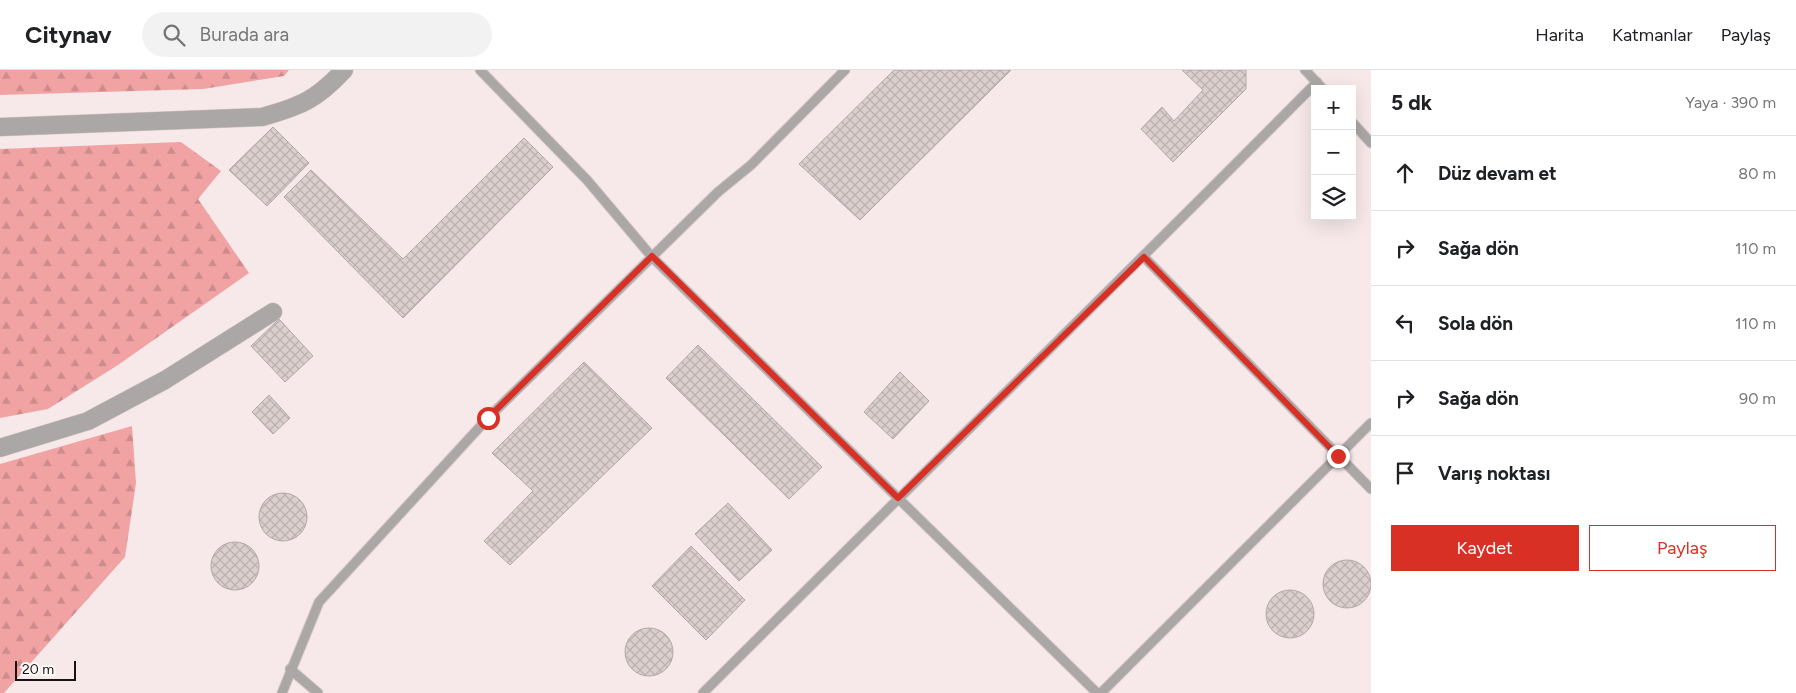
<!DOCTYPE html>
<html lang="tr">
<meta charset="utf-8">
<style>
body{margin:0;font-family:Figtree,sans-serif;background:#f2f2f2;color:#202124}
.controls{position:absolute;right:15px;top:15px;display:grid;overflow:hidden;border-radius:0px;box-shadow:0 5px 20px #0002}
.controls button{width:45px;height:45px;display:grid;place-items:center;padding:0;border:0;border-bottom:1px solid #e0e0e0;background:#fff;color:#202124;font:25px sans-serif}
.scale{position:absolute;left:15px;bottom:12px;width:61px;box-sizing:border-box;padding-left:5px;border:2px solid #171312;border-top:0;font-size:14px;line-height:18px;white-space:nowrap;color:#171312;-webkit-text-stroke:4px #fef9f9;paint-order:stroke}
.stop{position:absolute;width:15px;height:15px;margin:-11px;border:4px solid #d93025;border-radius:50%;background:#fff}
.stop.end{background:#d93025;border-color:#fff;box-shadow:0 1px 5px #0008}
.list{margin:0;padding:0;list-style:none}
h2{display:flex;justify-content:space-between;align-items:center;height:65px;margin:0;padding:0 20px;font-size:21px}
h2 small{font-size:16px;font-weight:400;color:#757577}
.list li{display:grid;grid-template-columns:32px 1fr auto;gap:15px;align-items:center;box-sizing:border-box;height:75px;padding:0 20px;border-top:1px solid #e0e0e0}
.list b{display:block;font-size:19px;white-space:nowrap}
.list em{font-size:16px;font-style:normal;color:#757577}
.actions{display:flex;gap:10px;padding:15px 20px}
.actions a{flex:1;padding:11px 0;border:1px solid #d93025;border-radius:0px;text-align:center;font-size:18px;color:#d93025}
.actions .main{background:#d93025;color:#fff}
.icon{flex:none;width:28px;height:28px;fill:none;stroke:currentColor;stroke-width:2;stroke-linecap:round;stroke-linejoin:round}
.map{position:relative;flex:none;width:1371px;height:623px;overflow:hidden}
header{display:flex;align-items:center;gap:30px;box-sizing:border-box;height:70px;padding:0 25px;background:#fff;border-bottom:1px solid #e0e0e0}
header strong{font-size:24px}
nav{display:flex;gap:28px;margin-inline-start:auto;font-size:18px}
.search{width:350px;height:45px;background:#f2f2f2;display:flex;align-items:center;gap:12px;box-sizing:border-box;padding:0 18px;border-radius:28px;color:#757577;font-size:19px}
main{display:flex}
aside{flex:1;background:#fff}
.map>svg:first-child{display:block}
.forest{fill:url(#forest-firs)}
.building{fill:url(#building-cross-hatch);stroke:#b3a7a7}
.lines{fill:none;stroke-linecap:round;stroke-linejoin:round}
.service-casing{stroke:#d3c7c7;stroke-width:11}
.minor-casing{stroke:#d3c7c7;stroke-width:19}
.service{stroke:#aca7a7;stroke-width:9}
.minor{stroke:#aca7a7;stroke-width:18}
.route{stroke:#d93025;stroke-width:6}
</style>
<header>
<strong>Citynav</strong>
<div class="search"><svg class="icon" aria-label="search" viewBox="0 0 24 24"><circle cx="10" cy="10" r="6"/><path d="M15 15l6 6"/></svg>Burada ara</div>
<nav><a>Harita</a><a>Katmanlar</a><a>Paylaş</a></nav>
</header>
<main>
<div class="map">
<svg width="1371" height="623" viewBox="0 0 1371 623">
<defs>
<pattern id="forest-firs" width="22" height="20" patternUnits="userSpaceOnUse" patternTransform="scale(1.25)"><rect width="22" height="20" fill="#f1a3a4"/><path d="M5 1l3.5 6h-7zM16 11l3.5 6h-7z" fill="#ce8b8c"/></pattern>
<pattern id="building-cross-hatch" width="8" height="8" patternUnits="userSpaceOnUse" patternTransform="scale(1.25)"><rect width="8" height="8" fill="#dbcfce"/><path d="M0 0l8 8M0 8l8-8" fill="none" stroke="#bbb1b0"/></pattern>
</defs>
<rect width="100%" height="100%" fill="#f7e9e9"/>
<!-- forest -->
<g class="forest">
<polygon points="0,0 289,0 284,6 203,19 0,25"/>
<polygon points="181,72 221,101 198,129 249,203 118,295 48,339 0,348 0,79"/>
<polygon points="132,356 136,413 125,487 4,623 0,623 0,394"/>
</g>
<!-- building -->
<g class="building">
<polygon points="894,0 1011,0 860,150 799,94"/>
<polygon points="1182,0 1246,0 1246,19 1173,92 1141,59 1162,37 1174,51 1203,20"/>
<polygon points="273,57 309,93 267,136 229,100"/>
<polygon points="524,68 553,97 403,248 284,127 311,100 403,189"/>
<polygon points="279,249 313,286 285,312 251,276"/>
<polygon points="698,275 822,397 789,429 666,308"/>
<polygon points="584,292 652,358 510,495 484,471 533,421 492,383"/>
<polygon points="900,302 929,331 893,369 864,342"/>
<polygon points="269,325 290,348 273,364 252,342"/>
<circle cx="283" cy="447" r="24"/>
<polygon points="728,433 772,480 739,511 695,464"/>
<circle cx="235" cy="496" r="24"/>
<polygon points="691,476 745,530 706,570 652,516"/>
<circle cx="1347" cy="514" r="24"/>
<circle cx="1290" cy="544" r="24"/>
<circle cx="649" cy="582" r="24"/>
</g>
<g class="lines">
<!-- service casing -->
<g class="service-casing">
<g id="service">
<polyline points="480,0 587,110 652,187 1097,623"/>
<polyline points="1305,0 1323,19"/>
<polyline points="1352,52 1371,73"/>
<polyline points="1144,187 1371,419"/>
<polyline points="290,599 318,623"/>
<polyline points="282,623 319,532 488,348 718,122 751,95 845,0"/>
<path d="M703,623c204,-204 411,-406 614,-611"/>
<polyline points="1101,623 1371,353"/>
</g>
</g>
<!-- minor casing -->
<g class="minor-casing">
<g id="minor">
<path d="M0,57l262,-10c39,-11 54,-17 82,-47"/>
<polyline points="0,378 88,351 165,310 273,242"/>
</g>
</g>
<!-- service -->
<use href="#service" class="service"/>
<!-- minor -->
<use href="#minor" class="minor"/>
</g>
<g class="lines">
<!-- route -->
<polyline class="route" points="488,348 652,186 898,428 1144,187 1338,386"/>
</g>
</svg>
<div class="controls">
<button>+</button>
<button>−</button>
<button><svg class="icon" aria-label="layers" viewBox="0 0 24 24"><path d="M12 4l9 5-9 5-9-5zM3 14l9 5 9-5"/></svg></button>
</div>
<div class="scale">20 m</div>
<div class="stop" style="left:488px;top:348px"></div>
<div class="stop end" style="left:1338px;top:386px"></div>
</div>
<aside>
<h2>5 dk<small>Yaya · 390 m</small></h2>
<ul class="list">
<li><svg class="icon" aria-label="ahead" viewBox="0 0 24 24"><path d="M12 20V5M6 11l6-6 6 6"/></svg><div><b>Düz devam et</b></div><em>80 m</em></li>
<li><svg class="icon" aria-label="right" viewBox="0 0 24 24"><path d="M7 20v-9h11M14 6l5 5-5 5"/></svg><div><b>Sağa dön</b></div><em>110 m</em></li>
<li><svg class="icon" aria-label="left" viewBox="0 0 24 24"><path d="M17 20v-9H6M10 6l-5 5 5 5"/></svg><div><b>Sola dön</b></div><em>110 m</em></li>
<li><svg class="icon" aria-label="right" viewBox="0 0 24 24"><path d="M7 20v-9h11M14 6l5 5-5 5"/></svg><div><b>Sağa dön</b></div><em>90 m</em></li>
<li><svg class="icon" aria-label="arrive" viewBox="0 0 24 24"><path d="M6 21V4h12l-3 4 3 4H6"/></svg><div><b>Varış noktası</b></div></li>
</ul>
<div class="actions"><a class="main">Kaydet</a><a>Paylaş</a></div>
</aside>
</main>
